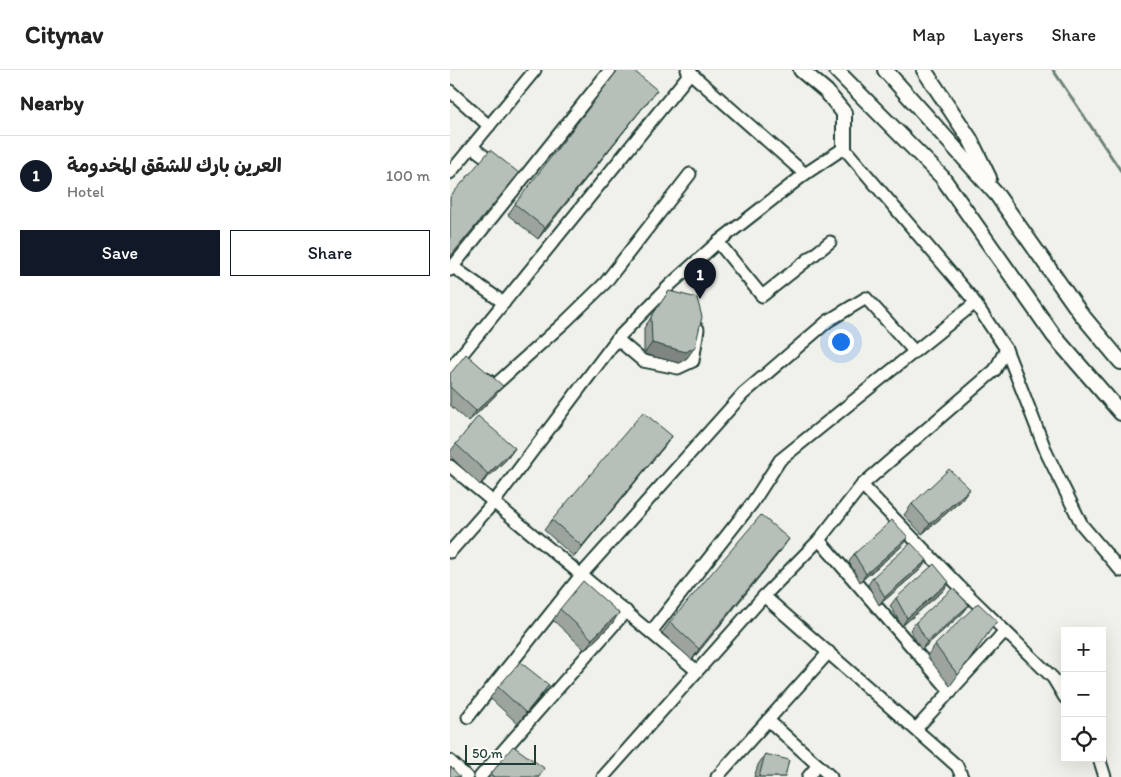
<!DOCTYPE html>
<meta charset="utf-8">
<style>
body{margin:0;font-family:Itim,"Playpen Sans Arabic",sans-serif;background:#f6f6f6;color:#222}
.controls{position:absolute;right:15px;bottom:15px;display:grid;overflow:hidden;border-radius:0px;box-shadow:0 5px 20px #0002}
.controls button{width:45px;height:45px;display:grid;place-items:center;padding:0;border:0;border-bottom:1px solid #e0e0e0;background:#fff;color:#222;font:25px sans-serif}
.scale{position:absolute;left:15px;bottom:12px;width:71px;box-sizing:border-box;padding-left:5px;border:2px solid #1f3d34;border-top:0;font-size:14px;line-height:18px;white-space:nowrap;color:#1f3d34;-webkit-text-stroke:4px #fdfcf7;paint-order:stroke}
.you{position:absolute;left:390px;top:271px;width:18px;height:18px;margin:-12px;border:4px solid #fff;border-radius:50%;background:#1a73e8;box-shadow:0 0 0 8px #1a73e833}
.badge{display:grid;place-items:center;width:32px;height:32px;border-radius:50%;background:#111827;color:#fff;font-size:16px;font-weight:700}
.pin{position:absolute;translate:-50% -41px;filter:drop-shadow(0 1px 2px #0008)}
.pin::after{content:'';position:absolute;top:26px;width:18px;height:15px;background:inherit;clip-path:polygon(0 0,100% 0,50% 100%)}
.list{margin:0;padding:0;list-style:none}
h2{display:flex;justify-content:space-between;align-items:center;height:65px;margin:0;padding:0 20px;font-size:21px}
h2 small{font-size:16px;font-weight:400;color:#767676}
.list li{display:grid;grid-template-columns:32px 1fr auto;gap:15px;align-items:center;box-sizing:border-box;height:80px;padding:0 20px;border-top:1px solid #e0e0e0}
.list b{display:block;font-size:19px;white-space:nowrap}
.list p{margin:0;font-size:16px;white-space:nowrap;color:#767676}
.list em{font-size:16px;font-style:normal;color:#767676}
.actions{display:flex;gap:10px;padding:15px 20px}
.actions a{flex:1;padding:11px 0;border:1px solid #111827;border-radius:0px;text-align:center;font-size:18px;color:#111827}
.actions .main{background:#111827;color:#fff}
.icon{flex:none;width:28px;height:28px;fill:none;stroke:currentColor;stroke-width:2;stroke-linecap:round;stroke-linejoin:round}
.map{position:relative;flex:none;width:671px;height:707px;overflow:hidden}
header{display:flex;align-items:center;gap:30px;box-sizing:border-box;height:70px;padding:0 25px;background:#fff;border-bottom:1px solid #e0e0e0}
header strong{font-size:24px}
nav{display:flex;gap:28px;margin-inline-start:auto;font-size:18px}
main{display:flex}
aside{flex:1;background:#fff}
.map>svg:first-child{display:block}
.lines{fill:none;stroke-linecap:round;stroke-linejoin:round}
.stream{stroke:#6c8077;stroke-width:3}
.minor-casing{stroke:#1f3d34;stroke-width:15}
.major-casing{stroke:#1f3d34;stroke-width:18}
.minor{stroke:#fdfcf7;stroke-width:11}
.major{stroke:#fdfcf7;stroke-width:14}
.wall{fill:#9da49e;stroke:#1f3d34}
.shaded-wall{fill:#7f8681;stroke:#1f3d34}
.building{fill:#b6bfb8;stroke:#1f3d34}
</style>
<header>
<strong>Citynav</strong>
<nav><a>Map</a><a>Layers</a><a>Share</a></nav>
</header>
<main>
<aside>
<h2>Nearby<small></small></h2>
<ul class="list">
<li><span class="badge">1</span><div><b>العرين بارك للشقق المخدومة</b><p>Hotel</p></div><em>100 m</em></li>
</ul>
<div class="actions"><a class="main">Save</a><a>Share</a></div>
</aside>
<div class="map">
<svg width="671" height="707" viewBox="0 0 671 707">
<rect width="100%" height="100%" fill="#f0f1eb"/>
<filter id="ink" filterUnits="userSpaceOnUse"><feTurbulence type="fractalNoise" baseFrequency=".02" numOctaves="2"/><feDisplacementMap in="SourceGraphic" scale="10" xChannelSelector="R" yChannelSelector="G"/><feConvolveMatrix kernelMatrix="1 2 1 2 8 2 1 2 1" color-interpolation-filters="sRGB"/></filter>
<g filter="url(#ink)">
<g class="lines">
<!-- stream -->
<polyline class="stream" points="603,0 671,101"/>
<!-- minor casing -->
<g class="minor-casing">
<g id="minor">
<polyline points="237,0 355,104"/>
<polyline points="0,21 39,56"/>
<polyline points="22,77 46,95"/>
<polyline points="0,103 85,0"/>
<polyline points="268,172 312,226 380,172"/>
<polyline points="3,197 54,233"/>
<polyline points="0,200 160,0"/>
<polyline points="167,269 193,291 228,298 243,291 248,259"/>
<polyline points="0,299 241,2"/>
<polyline points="36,309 45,315 116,251 155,213 240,104"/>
<polyline points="0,396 247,601"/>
<polyline points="412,415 509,516 603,608 615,628"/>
<polyline points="369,470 501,622"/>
<polyline points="0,482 44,432 167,269 221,214 268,172 355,104 394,78 521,227 556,279 597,384 632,455 671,501"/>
<polyline points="314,526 507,696 512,707"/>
<polyline points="201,562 303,432 330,390 525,233"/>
<polyline points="18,647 132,504 293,324 378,251 416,228 464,281"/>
<polyline points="318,650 381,707"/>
<polyline points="466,659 555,561"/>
<polyline points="649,688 655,707"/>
<polyline points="0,691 17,707"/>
<polyline points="30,707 176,541"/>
<polyline points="153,707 314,526 369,470 412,415 545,300 556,279"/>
<polyline points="267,707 379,582"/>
<polyline points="358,707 368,695"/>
</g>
</g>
<!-- major casing -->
<g class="major-casing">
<g id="major">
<polyline points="351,0 376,21 394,43 394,78"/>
<polyline points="386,0 492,107 604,266 671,343"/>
<polyline points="435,0 547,125 631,244 671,292"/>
<polyline points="474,0 520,69 539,108"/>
</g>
</g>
<!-- minor -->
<use href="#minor" class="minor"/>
<!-- major -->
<use href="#major" class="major"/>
</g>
<!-- wall -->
<g class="wall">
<polygon points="199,30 88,169 58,145 65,134"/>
<polygon points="219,221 237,288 229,293 194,284 194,258"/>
<polygon points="0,304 45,326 18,352 0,335"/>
<polygon points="222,366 214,377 124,487 94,460 102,450"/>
<polygon points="6,374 65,378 57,389 30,415 0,386 0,382"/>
<polygon points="512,430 472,464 454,445 462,434"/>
<polygon points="452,476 410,512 399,492 404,484"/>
<polygon points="332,479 242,590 212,563 220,552"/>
<polygon points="477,490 471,499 429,535 418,515 423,507"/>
<polygon points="494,520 452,556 440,536 446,528"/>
<polygon points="519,535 513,543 471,580 460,560 466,552"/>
<polygon points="110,539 162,554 135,580 103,550"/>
<polygon points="547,551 500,616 477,586 485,575"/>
<polygon points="99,615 91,626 68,654 40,628 48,617"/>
<polygon points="315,684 335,707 304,707 308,695"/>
<polygon points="41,704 89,707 38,707"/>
</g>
<!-- shaded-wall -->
<g class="shaded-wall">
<polygon points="207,20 199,30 88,169 95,158"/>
<polygon points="69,103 61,114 0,189 0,187"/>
<polygon points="202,273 245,277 237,288 229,293 194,284"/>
<polygon points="53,316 45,326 18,352 26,341"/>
<polygon points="222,366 214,377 124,487 132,476"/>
<polygon points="65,378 57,389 30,415 38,404"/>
<polygon points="520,419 512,430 472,464 480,454"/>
<polygon points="458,467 452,476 410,512 416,504"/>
<polygon points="339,469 332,479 242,590 249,579"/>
<polygon points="477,490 471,499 429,535 435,527"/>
<polygon points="499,512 494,520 452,556 457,548"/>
<polygon points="519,535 513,543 471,580 477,572"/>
<polygon points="169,543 162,554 135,580 142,569"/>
<polygon points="99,615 91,626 68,654 76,643"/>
</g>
<!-- building -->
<g class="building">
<polygon points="168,0 183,0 207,20 95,158 65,134"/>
<polygon points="40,80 69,103 0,187 0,127"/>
<polygon points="219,221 247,228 252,247 245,277 236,282 202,273 201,247"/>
<polygon points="16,284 53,316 26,341 0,317 0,304"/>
<polygon points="193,342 222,366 132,476 102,450"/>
<polygon points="28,346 65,378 38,404 6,374"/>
<polygon points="499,399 520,419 480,454 462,434"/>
<polygon points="311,445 339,469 249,579 220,552"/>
<polygon points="442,450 458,467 416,504 404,484"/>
<polygon points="461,473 477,490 435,527 423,507"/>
<polygon points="484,494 499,512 457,548 446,528"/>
<polygon points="133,511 169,543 142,569 110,539"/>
<polygon points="503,518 519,535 477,572 466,552"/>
<polygon points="528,533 547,551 508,605 485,575"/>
<polygon points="70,592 99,615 76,643 48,617"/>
<polygon points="63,676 94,698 89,707 44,707 41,704"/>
<polygon points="315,684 339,690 335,707 309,707"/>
<polygon points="1,697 10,707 0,707 0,698"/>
</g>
</g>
</svg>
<div class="controls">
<button>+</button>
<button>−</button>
<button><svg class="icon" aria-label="locate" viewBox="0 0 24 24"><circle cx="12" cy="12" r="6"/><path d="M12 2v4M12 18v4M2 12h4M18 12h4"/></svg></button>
</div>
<div class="scale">50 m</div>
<div class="you"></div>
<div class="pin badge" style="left:250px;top:229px">1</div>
</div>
</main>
